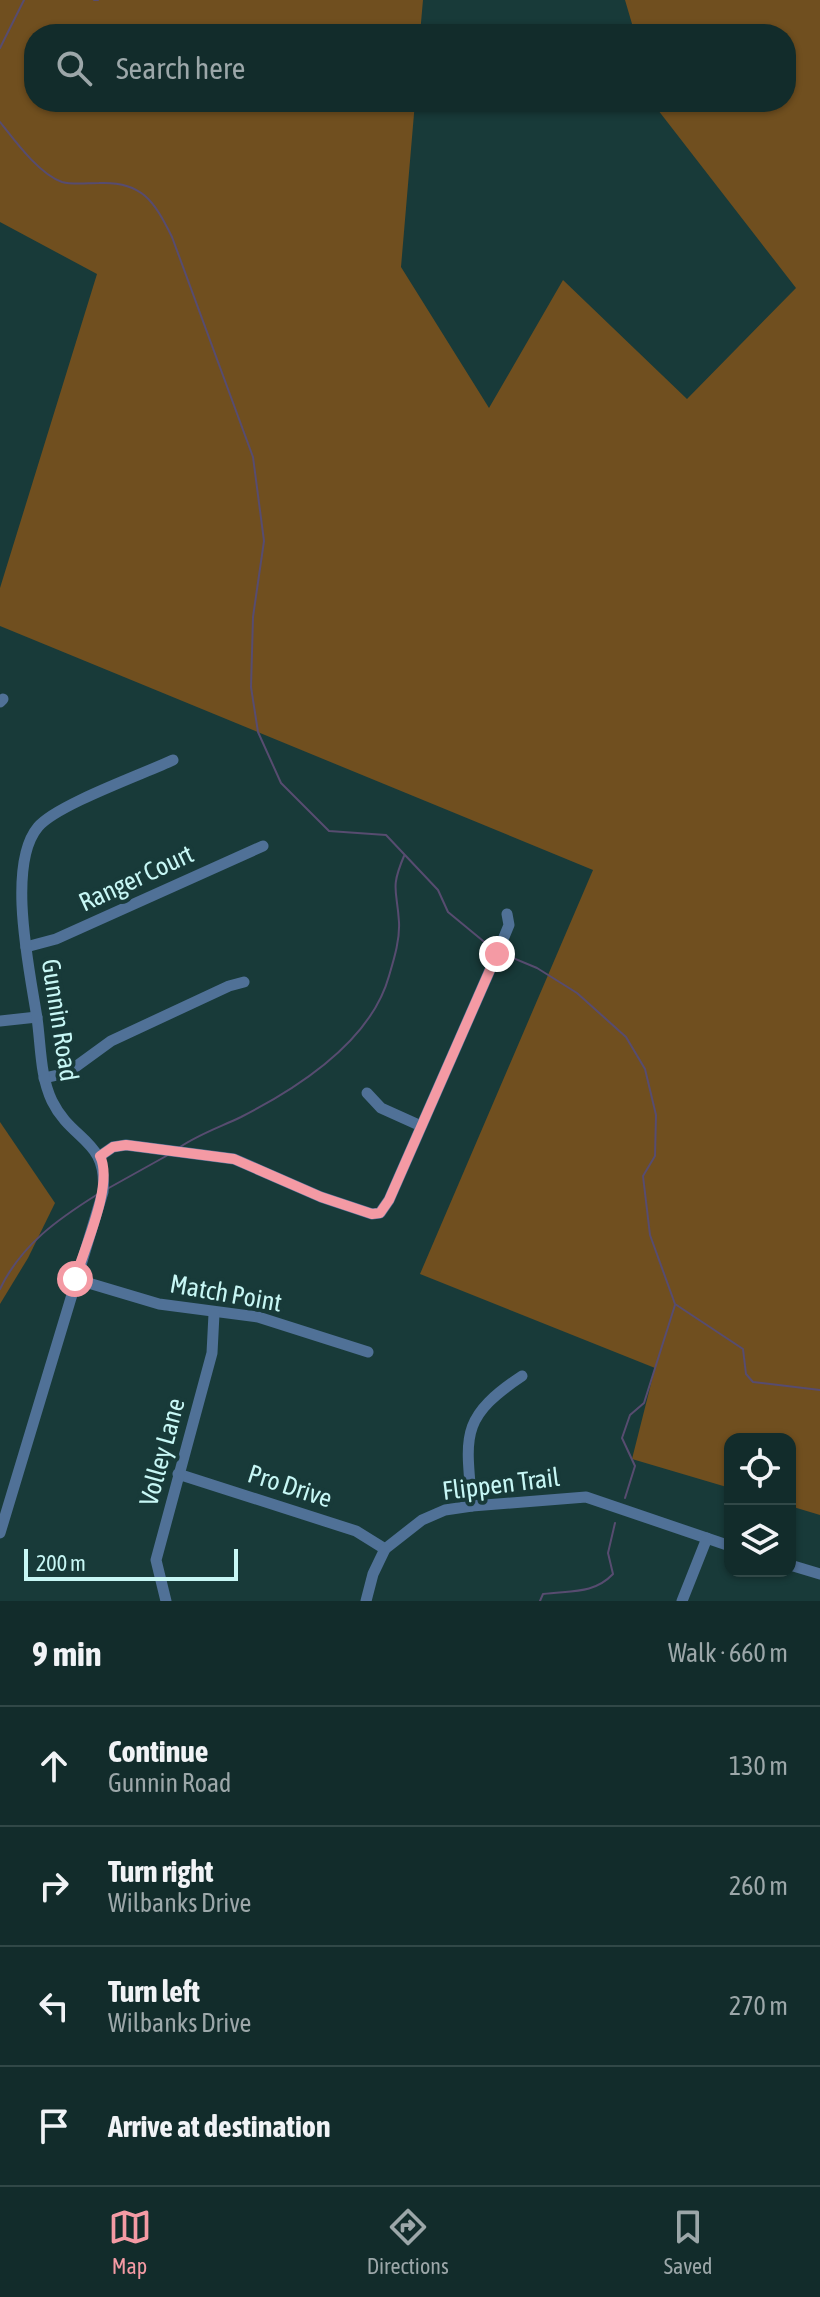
<!DOCTYPE html>
<meta charset="utf-8">
<style>
body{margin:0;font-family:"Asap Condensed",sans-serif;background:#1f3837;color:#f1f3f6}
.controls{position:absolute;right:24px;bottom:24px;display:grid;overflow:hidden;border-radius:16px;box-shadow:0 2px 6px #0004}
.controls button{width:72px;height:72px;display:grid;place-items:center;padding:0;border:0;border-bottom:2px solid #314847;background:#122c2b;color:#f1f3f6;font:40px sans-serif}
.scale{position:absolute;left:24px;bottom:20px;width:214px;box-sizing:border-box;padding-left:8px;border:4px solid #c7f7f5;border-top:0;font-size:22px;line-height:28px;white-space:nowrap;color:#c7f7f5;-webkit-text-stroke:6px #183a39;paint-order:stroke}
.stop{position:absolute;width:24px;height:24px;margin:-18px;border:6px solid #f49aa4;border-radius:50%;background:#fff}
.stop.end{background:#f49aa4;border-color:#fff;box-shadow:0 2px 8px #0008}
.list{margin:0;padding:0;list-style:none}
h2{display:flex;justify-content:space-between;align-items:center;height:104px;margin:0;padding:0 32px;font-size:34px}
h2 small{font-size:26px;font-weight:400;color:#9ca7a9}
.list li{display:grid;grid-template-columns:52px 1fr auto;gap:24px;align-items:center;box-sizing:border-box;height:120px;padding:0 32px;border-top:2px solid #314847}
.list b{display:block;font-size:30px;white-space:nowrap}
.list p{margin:0;font-size:26px;white-space:nowrap;color:#9ca7a9}
.list em{font-size:26px;font-style:normal;color:#9ca7a9}
.icon{flex:none;width:44px;height:44px;fill:none;stroke:currentColor;stroke-width:2;stroke-linecap:round;stroke-linejoin:round}
.map{position:relative;flex:none;width:820px;height:1601px;overflow:hidden}
.search{position:absolute;background:#122c2b;box-shadow:0 2px 6px #0004;left:24px;right:24px;top:24px;height:88px;display:flex;align-items:center;gap:20px;box-sizing:border-box;padding:0 28px;border-radius:32px;color:#9ca7a9;font-size:30px}
.sheet{height:584px;background:#122c2b}
nav{display:flex;justify-content:space-around;align-items:center;box-sizing:border-box;height:112px;border-top:2px solid #314847;background:#122c2b;font-size:22px;color:#9ca7a9}
nav a{display:grid;justify-items:center;gap:4px}
nav .on{color:#f49aa4}
.map>svg:first-child{display:block}
.green{fill:#704f1f}
.lines{fill:none;stroke-linecap:round;stroke-linejoin:round}
.stream{stroke:#574c70;stroke-width:2}
.minor{stroke:#507197;stroke-width:11}
.route{stroke:#f49aa4;stroke-width:10}
.labels{text-anchor:middle;dominant-baseline:central;stroke-width:8;stroke-linejoin:round;paint-order:stroke}
.street-label{font-size:26px;fill:#c7f7f5;stroke:#183a39}
</style>
<div class="map">
<svg width="820" height="1601" viewBox="0 0 820 1601">
<rect width="100%" height="100%" fill="#183a39"/>
<!-- green -->
<g class="green">
<polygon points="0,0 423,0 420,34 34,34 34,102 415,102 401,267 489,408 563,280 687,399 796,288 658,110 656,102 786,102 786,34 635,34 625,0 820,0 820,1515 790,1506 790,1439 730,1439 730,1488 632,1459 655,1368 420,1274 593,870 0,626 0,588 97,274 0,222"/>
<polygon points="0,1122 55,1203 28,1258 0,1304"/>
</g>
<g class="lines">
<!-- stream -->
<g class="stream">
<polyline points="94,0 98,0"/>
<polyline points="0,48 24,0"/>
<path d="M0,122c15,19 39,52 62,60 11,3 25,1 37,1 43,-2 55,18 73,54l81,220 11,84 -11,76 -2,70 7,45 23,51 48,48 57,4 52,55 10,22 40,33"/>
<polyline points="508,956 537,968 577,993 626,1037 645,1069 656,1115 655,1156 643,1176 650,1235 675,1304 743,1349 746,1374 753,1382 820,1390"/>
<path d="M180,1147c19,-13 40,-20 61,-30 57,-29 130,-76 148,-141 5,-17 11,-36 10,-54 -2,-33 -9,-33 5,-66"/>
<polyline points="107,1189 168,1155"/>
<path d="M0,1289c21,-44 58,-70 98,-95"/>
<polyline points="625,1498 635,1466 622,1438 630,1415 644,1403 675,1305"/>
<path d="M540,1601l3,-7c26,-4 50,1 70,-20l-5,-21 7,-30"/>
</g>
<!-- minor -->
<g class="minor">
<polyline points="0,702 3,699"/>
<polyline points="26,947 56,939 263,846"/>
<polyline points="0,1021 37,1017"/>
<polyline points="44,1078 67,1073 111,1041 229,986 244,982"/>
<polyline points="367,1093 381,1108 421,1126"/>
<polyline points="100,1156 113,1147 126,1145 234,1159 321,1197 372,1214 380,1213 389,1200 497,954 509,925 507,914"/>
<polyline points="75,1279 159,1304 258,1317 368,1352"/>
<polyline points="178,1474 356,1531 385,1549"/>
<path d="M472,1506c-6,-70 -13,-88 50,-130"/>
<path d="M0,1533l103,-341c5,-53 -31,-50 -51,-91 -12,-25 -11,-55 -15,-83 -7,-46 -31,-153 1,-191 18,-22 105,-53 135,-67"/>
<polyline points="790,1565 820,1574"/>
<polyline points="166,1601 156,1560 212,1353 214,1314"/>
<polyline points="366,1601 373,1574 385,1549 422,1520 445,1510 472,1506 586,1497 730,1546"/>
<polyline points="682,1601 707,1538"/>
</g>
</g>
<g class="lines">
<!-- route -->
<path class="route" d="M75,1279c9,-30 39,-95 25,-123l13,-9 13,-2 108,14 87,38 51,17 8,-1 9,-13 108,-246"/>
</g>
<g class="labels">
<!-- street labels -->
<g class="street-label">
<text transform="translate(136 878) rotate(-25)">Ranger Court</text>
<text transform="translate(60 1020) rotate(81)">Gunnin Road</text>
<text transform="translate(226 1293) rotate(10)">Match Point</text>
<text transform="translate(162 1452) rotate(-75)">Volley Lane</text>
<text transform="translate(501 1484) rotate(-7)">Flippen Trail</text>
<text transform="translate(290 1486) rotate(18)">Pro Drive</text>
</g>
</g>
</svg>
<div class="controls">
<button><svg class="icon" aria-label="locate" viewBox="0 0 24 24"><circle cx="12" cy="12" r="6"/><path d="M12 2v4M12 18v4M2 12h4M18 12h4"/></svg></button>
<button><svg class="icon" aria-label="layers" viewBox="0 0 24 24"><path d="M12 4l9 5-9 5-9-5zM3 14l9 5 9-5"/></svg></button>
</div>
<div class="scale">200 m</div>
<div class="stop" style="left:75px;top:1279px"></div>
<div class="stop end" style="left:497px;top:954px"></div>
<div class="search"><svg class="icon" aria-label="search" viewBox="0 0 24 24"><circle cx="10" cy="10" r="6"/><path d="M15 15l6 6"/></svg>Search here</div>
</div>
<section class="sheet">
<h2>9 min<small>Walk · 660 m</small></h2>
<ul class="list">
<li><svg class="icon" aria-label="ahead" viewBox="0 0 24 24"><path d="M12 20V5M6 11l6-6 6 6"/></svg><div><b>Continue</b><p>Gunnin Road</p></div><em>130 m</em></li>
<li><svg class="icon" aria-label="right" viewBox="0 0 24 24"><path d="M7 20v-9h11M14 6l5 5-5 5"/></svg><div><b>Turn right</b><p>Wilbanks Drive</p></div><em>260 m</em></li>
<li><svg class="icon" aria-label="left" viewBox="0 0 24 24"><path d="M17 20v-9H6M10 6l-5 5 5 5"/></svg><div><b>Turn left</b><p>Wilbanks Drive</p></div><em>270 m</em></li>
<li><svg class="icon" aria-label="arrive" viewBox="0 0 24 24"><path d="M6 21V4h12l-3 4 3 4H6"/></svg><div><b>Arrive at destination</b></div></li>
</ul>
</section>
<nav>
<a class="on"><svg class="icon" aria-label="map" viewBox="0 0 24 24"><path d="M3 6l6-2 6 2 6-2v14l-6 2-6-2-6 2zM9 4v14M15 6v14"/></svg>Map</a>
<a><svg class="icon" aria-label="directions" viewBox="0 0 24 24"><path d="M12 3l9 9-9 9-9-9zM9 14v-3h6M13 9l2 2-2 2"/></svg>Directions</a>
<a><svg class="icon" aria-label="saved" viewBox="0 0 24 24"><path d="M7 4h10v16l-5-4-5 4z"/></svg>Saved</a>
</nav>
